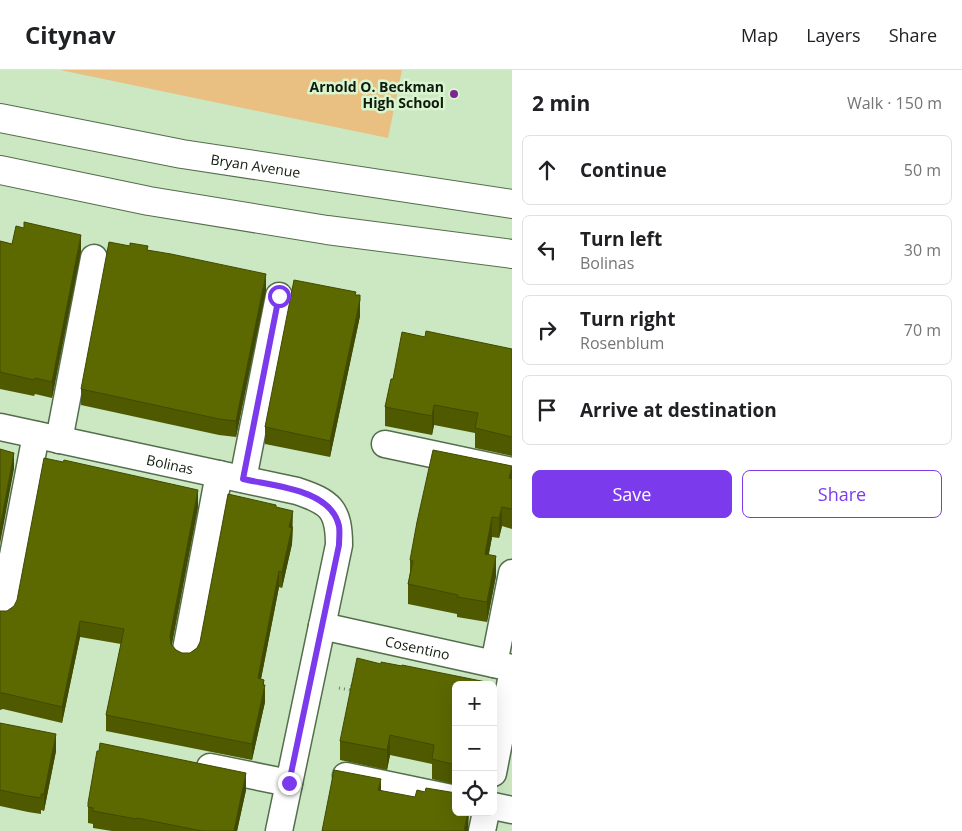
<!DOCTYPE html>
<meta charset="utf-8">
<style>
body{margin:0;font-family:"Open Sans",sans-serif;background:#f6f6f6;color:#202124}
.controls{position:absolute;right:15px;bottom:15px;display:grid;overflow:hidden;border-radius:8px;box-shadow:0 5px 20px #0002}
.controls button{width:45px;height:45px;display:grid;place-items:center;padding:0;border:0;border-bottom:1px solid #e0e0e0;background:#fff;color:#202124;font:25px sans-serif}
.stop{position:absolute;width:15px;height:15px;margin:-11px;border:4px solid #7c3aed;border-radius:50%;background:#fff}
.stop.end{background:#7c3aed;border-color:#fff;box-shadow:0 1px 5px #0008}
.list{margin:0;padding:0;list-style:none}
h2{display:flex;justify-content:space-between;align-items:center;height:65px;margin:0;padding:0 20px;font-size:21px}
h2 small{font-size:16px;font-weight:400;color:#757577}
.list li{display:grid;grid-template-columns:32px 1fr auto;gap:15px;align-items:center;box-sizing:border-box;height:70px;margin:0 10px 10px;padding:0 10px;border:1px solid #e0e0e0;border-radius:8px}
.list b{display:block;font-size:19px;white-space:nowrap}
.list p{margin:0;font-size:16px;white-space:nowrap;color:#757577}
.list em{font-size:16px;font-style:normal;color:#757577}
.actions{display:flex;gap:10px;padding:15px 20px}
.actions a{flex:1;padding:11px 0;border:1px solid #7c3aed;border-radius:8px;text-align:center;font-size:18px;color:#7c3aed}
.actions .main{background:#7c3aed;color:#fff}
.icon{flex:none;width:28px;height:28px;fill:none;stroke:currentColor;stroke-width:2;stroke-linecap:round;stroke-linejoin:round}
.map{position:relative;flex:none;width:512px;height:761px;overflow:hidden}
header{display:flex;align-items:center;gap:30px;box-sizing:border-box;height:70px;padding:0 25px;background:#fff;border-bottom:1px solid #e0e0e0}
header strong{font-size:24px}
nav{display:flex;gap:28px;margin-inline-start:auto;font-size:18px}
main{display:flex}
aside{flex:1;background:#fff}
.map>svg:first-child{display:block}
.green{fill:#e9c081}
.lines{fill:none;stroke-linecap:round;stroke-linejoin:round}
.minor-casing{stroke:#546d4c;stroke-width:29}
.major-casing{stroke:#546d4c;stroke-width:30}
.path{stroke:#6a7d64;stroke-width:3;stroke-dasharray:1 4;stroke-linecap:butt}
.minor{stroke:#fff;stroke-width:26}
.major{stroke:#fff;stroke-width:28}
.wall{fill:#4f5a00}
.shaded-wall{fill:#404a00}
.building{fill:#5c6900;stroke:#404a00}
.route{stroke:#7c3aed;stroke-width:6}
.poi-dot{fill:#7c2594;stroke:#d9f5cf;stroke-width:2}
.labels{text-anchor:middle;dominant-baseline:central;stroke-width:5;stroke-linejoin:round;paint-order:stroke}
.poi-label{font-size:14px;font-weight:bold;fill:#101a0d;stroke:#d9f5cf;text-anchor:end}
.street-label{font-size:14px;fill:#101a0d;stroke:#d9f5cf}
</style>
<header>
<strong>Citynav</strong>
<nav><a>Map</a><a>Layers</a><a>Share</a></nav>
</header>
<main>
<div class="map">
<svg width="512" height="761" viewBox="0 0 512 761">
<rect width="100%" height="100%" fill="#cce8c2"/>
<!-- green -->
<polygon class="green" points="60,0 402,0 388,68"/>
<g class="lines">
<!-- minor casing -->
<g class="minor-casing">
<g id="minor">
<path id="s1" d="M0,357l297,64c33,11 42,18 42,54l-60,286"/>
<polyline points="59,370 94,188"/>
<polyline points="385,374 512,401"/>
<polyline points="243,409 279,226"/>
<polyline points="2,543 36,365"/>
<path id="s2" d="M322,556l190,42"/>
<polyline points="185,585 219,404"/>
<polyline points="494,594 512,503"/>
<polyline points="210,697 289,713"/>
<polyline points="493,703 512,605"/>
<polyline points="346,706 456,729"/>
<polyline points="493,736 512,740"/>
<polyline points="482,761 486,742"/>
</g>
</g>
<!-- major casing -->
<g class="major-casing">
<g id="major">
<path id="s3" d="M0,48l182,36 330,50"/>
<polyline points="0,100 149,131 327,160 512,184"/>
</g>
</g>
<!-- path -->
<polyline class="path" points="339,618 350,620 352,615"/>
<!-- minor -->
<use href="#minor" class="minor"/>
<!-- major -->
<use href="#major" class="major"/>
</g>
<!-- wall -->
<g class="wall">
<polygon points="24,152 81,181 52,328 35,324 34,326 0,319 0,171 12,174 24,158"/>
<polygon points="148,180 266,220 236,367 219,365 81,335 81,319"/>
<polygon points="356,225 360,246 330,387 265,374 265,357"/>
<polygon points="425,267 512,279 512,386 475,378 475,363 434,355 432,365 385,356 385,337 393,309"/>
<polygon points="512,409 512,459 502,456 499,468 492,467 489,484 496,506 487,552 457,547 457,544 408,534 408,514 410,502 410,490"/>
<polygon points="198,437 172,575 176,580 182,583 190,583 197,578 276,437 293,457 292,474 282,518 279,517 261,609 264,615 265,632 252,690 106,661 106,645 121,574 80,567 62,653 3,639 0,640 0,541 7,541"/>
<polygon points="456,615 456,715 432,709 432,694 390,685 387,700 340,690 340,671"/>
<polygon points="0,653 56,681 44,741 41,740 41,744 28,742 0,736"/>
<polygon points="246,720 237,761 112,761 93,758 93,754 88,753 88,733"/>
</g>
<!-- shaded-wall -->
<g class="shaded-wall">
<polygon points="81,165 81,181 52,328 52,312"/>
<polygon points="266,204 266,220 236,367 236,351"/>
<polygon points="360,225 360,246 330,387 330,371"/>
<polygon points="434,335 434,355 432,365 432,346"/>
<polygon points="14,383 14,399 0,474 0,457"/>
<polygon points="512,396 512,416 509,408"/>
<polygon points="198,420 198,437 170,582 170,566"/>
<polygon points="502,437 502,456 499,468 499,448"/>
<polygon points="293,441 292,474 282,518 282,502 289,457"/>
<polygon points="492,447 492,467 485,503 485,484"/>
<polygon points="496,486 496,506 487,552 487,532"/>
<polygon points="279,501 279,517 258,624 258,608"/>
<polygon points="80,551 80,567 62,653 62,637"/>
<polygon points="264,610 264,620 265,615 265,632 252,690 252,674"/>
<polygon points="56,664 56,681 44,741 44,724"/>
<polygon points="390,665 390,685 387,700 387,680"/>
<polygon points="246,703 246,720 237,761 234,761"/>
<polygon points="381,709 381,729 378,720"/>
<polygon points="468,742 469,742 468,761 464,761"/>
</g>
<!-- building -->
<g class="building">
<polygon points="24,152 81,165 52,312 35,308 34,310 0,302 0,171 12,174 16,156 24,158"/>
<polygon points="109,172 130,176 130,173 148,176 147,180 171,184 266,204 236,351 219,349 81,319"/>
<polygon points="294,210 356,222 355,225 360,225 360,230 330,371 265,357"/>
<polygon points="426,261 512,279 512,367 475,358 478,343 434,335 432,346 385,337 391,309 393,309 402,262 425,267"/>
<polygon points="0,379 14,383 0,457"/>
<polygon points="433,380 512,396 509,408 512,409 512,439 502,437 499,448 492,447 485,484 496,486 487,532 457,527 458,525 408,514 413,491 410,490 417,452"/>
<polygon points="44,388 63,392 64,390 198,420 170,566 171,574 176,580 182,583 190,583 197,578 200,572 228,424 276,435 276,437 293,441 289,457 292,458 282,502 279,501 258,608 264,610 263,615 265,615 252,674 106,645 124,559 80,551 62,637 3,623 0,623 0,541 7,541 14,536 17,530"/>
<polygon points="357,588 381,594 381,592 402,596 402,595 491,613 491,615 456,615 456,695 432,689 434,675 390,665 387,680 340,671"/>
<polygon points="0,653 56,664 44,724 41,724 41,728 28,726 0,720"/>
<polygon points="100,673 246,703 234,761 202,761 137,748 136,749 93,741 93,738 88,737 88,733 97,681 99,681"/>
<polygon points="334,700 381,709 378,720 415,727 417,720 425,722 426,718 456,723 456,742 468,742 464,761 322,761"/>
</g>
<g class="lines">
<!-- route -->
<path class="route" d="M279,226l-36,183c30,7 88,10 96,47 1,6 0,13 0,19l-50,238"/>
</g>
<!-- markers -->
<circle class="poi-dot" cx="454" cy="24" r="5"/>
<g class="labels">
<!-- poi labels -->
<g class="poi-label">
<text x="444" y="16">Arnold O. Beckman<tspan x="444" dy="16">High School</tspan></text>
</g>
<!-- street labels -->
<g class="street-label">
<text stroke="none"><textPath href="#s3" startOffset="260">Bryan Avenue</textPath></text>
<text stroke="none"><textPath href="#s1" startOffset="174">Bolinas</textPath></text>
<text stroke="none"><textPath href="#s2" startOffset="98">Cosentino</textPath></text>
</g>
</g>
</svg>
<div class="controls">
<button>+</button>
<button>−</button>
<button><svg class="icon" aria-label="locate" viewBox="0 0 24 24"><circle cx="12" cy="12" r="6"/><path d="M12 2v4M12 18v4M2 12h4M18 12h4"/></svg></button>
</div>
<div class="stop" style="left:279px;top:226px"></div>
<div class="stop end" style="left:289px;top:713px"></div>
</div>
<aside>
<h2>2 min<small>Walk · 150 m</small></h2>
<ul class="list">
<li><svg class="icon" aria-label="ahead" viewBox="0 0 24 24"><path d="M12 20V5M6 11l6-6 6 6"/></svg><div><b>Continue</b></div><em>50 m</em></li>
<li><svg class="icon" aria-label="left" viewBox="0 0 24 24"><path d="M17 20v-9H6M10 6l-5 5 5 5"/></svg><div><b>Turn left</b><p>Bolinas</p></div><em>30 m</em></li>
<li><svg class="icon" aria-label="right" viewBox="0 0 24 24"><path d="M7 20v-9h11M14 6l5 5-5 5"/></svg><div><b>Turn right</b><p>Rosenblum</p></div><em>70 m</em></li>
<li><svg class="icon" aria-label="arrive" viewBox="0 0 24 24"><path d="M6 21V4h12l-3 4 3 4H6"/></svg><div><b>Arrive at destination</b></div></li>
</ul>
<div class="actions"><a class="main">Save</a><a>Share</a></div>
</aside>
</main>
